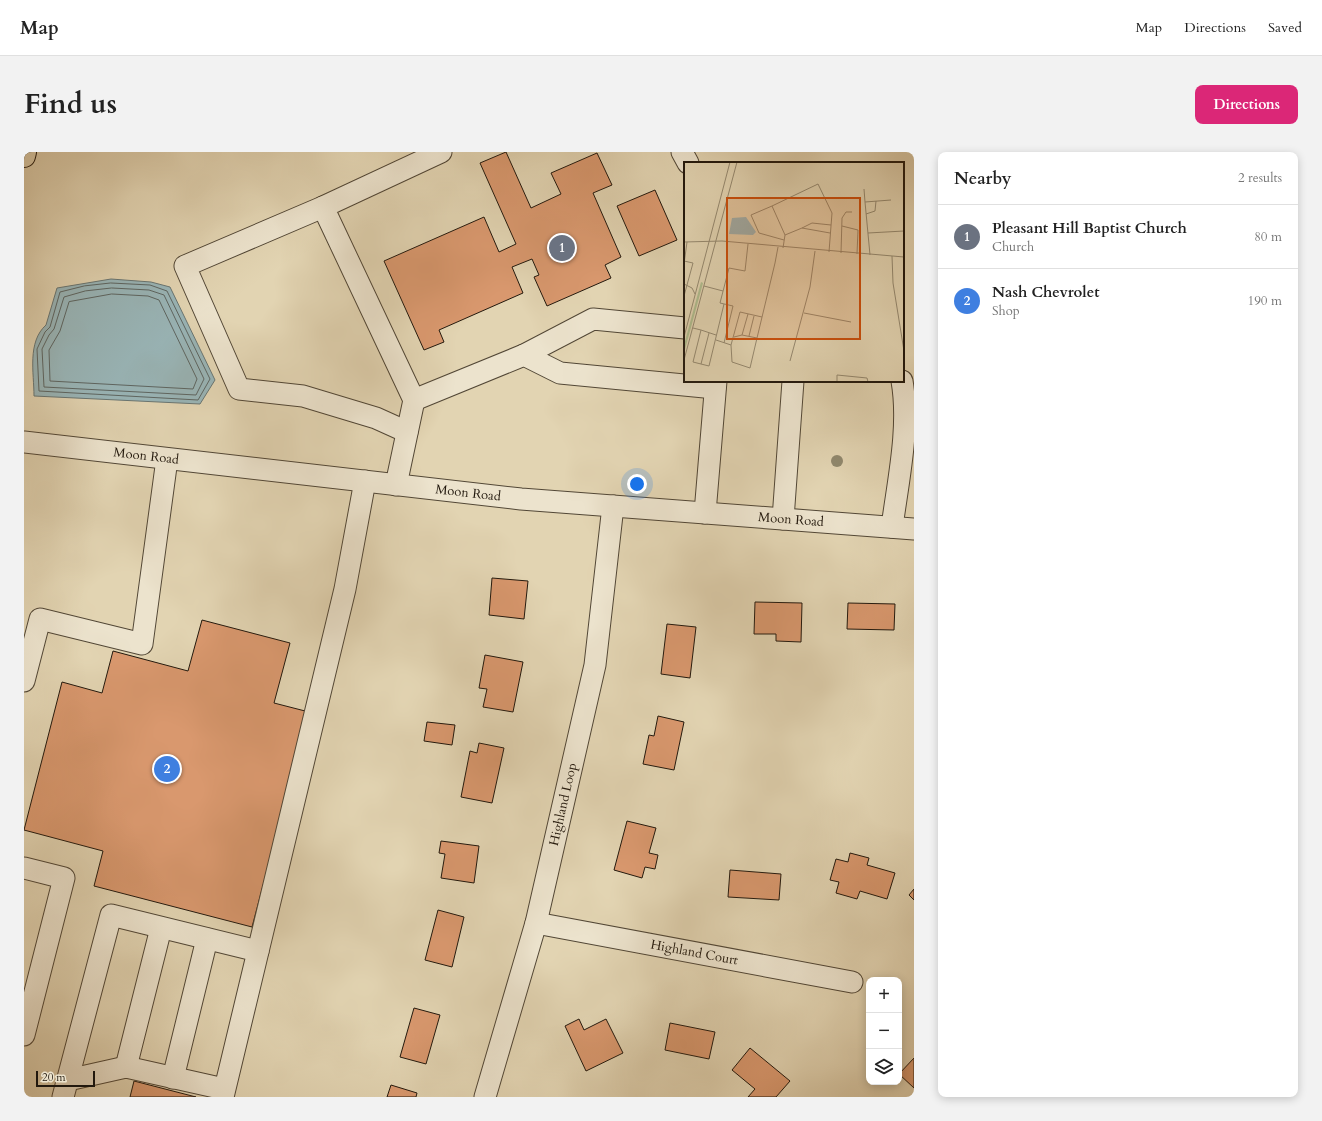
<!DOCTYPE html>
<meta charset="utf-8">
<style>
body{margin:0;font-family:Cardo,serif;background:#f2f2f2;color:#222}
.controls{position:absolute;right:12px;bottom:12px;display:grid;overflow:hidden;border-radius:8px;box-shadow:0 2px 10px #0003}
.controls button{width:36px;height:36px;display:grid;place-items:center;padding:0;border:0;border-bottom:1px solid #e0e0e0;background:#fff;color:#222;font:20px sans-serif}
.scale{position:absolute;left:12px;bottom:10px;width:59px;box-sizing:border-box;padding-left:4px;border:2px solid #22180d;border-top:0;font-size:11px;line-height:14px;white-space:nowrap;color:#22180d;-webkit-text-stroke:3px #ece3cd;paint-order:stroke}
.you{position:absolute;left:613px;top:332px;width:14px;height:14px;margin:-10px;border:3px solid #fff;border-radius:50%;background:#1a73e8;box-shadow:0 0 0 6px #1a73e833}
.badge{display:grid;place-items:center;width:26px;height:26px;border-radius:50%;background:#db2777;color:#fff;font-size:13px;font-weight:700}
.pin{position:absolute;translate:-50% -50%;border:2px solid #fff;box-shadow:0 1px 4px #0006}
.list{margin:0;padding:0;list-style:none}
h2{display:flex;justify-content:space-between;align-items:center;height:52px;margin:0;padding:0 16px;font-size:17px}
h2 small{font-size:13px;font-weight:400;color:#767676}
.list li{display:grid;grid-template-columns:26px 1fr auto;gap:12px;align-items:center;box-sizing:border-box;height:64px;padding:0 16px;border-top:1px solid #e0e0e0}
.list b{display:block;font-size:15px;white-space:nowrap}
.list p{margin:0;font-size:13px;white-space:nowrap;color:#767676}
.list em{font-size:13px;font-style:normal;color:#767676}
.icon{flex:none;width:22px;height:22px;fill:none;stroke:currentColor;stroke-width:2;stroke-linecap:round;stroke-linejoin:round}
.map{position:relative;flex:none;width:890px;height:945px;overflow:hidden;border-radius:8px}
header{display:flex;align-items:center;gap:24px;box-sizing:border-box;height:56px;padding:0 20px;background:#fff;border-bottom:1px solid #e0e0e0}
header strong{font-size:19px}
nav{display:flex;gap:22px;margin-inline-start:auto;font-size:14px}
.intro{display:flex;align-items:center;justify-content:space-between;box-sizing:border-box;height:96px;padding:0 24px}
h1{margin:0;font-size:28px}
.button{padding:10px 18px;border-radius:8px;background:#db2777;color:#fff;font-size:14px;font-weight:700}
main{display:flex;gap:24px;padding:0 24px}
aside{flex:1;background:#fff;border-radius:8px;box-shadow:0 2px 10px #0003}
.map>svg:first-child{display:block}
.water{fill:#99b5b7;stroke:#697673}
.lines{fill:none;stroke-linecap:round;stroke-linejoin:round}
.shore{stroke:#5e6662;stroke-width:1}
.building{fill:#d9986e;stroke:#22180d}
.minor-casing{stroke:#524736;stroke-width:23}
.highway-casing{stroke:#22180d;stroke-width:24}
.minor{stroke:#ece3cd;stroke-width:21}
.highway{stroke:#e2d4b2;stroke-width:22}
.tree{fill:#90886d}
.labels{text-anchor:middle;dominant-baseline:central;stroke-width:3;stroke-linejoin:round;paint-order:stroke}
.street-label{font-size:13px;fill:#22180d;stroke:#ece3cd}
.inset-road{fill:none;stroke:#958970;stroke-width:1}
.view{fill:#ca4f0c;fill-opacity:0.15;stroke:#ca4f0c;stroke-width:2}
.inset-edge{fill:none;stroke:#22180d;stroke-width:2}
</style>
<header>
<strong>Map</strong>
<nav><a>Map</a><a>Directions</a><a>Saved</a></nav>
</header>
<div class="intro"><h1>Find us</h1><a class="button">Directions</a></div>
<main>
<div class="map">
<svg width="890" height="945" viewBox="0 0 890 945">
<rect width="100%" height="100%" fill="#e2d4b2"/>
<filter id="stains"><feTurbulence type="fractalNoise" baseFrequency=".005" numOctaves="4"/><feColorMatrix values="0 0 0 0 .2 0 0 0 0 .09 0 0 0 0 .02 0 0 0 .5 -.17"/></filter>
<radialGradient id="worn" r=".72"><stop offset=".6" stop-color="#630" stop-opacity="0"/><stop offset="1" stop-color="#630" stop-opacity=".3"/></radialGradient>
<!-- water -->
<path class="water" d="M87,127l40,3 19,5 45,93 -15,24 -166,-8c0,-23 -7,-54 12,-71l11,-37z"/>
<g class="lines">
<!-- shore -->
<g class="shore">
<polygon points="87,131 126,133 143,139 186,227 174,248 15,239 13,197 21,180 26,175 36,140 60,134"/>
<polygon points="88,136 125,138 140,143 180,227 172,243 20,235 18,197 25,183 30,177 40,145 61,139"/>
<polygon points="88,142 124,144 135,148 173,227 169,237 26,229 25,198 36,179 45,150"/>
</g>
</g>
<!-- building -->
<g class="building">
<polygon points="482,0 507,56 537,42 527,21 573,1 588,33 569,41 597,105 581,113 587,126 523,154 510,125 515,123 508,107 488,115 499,141 415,178 420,190 400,198 360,109 460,65 475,100 492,92 456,11"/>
<polygon points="631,38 653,88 615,104 593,54"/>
<polygon points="468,426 504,429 500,467 465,463"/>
<polygon points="731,450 778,451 777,490 752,489 752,482 730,482"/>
<polygon points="824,451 871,452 870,478 823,477"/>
<polygon points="178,468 266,491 250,551 285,560 228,775 70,734 79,699 0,678 38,530 78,541 89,499 164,519"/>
<polygon points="643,472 672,475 666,526 637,522"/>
<polygon points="461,503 499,510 489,560 459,555 463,537 455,536"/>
<polygon points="634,564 660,570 650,618 619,612 625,583 630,584"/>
<polygon points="403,570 431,573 428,593 400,589"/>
<polygon points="455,591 480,596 468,651 437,645 446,599 453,601"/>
<polygon points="603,669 632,676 625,701 634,703 631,717 621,715 618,726 590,718"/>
<polygon points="417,689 455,694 450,731 417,726 421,702 415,701"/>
<polygon points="826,701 845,706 843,713 871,721 863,747 836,739 833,747 812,741 815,730 806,728 812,707 824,710"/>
<polygon points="706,718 757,722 755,748 704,745"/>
<polygon points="890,737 890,748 885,743"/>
<polygon points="414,758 440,765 428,815 401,808"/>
<polygon points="390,856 416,863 402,912 376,905"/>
<polygon points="555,867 560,878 582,867 599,901 562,919 541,874"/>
<polygon points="646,871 691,880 685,907 641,898"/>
<polygon points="726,896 766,929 752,945 724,945 731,937 708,918"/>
<polygon points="890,906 890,936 875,922"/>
<polygon points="110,929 172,945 106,945"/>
<polygon points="367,933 393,941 392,945 363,945"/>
</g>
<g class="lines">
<!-- minor casing -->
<g class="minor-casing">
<g id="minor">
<polyline points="658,0 664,11"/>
<polyline points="299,55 161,114 215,237 279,244 352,266 383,280"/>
<polyline points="500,203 569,167 661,176"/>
<polyline points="390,248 500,203 536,221 691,236"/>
<path id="s1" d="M0,290l497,57 393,30"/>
<polyline points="372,333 390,248 299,55 417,0"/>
<polyline points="681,361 692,229"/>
<polyline points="759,367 769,229"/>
<path d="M868,375c6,-46 18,-100 10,-146"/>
<polyline points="0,529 16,467 118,492 143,307"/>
<polyline points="0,716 40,726 0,883"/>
<path id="s2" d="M512,771l316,59"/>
<polyline points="102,915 137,776"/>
<polyline points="149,926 183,787"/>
<polyline points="44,928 102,915 200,937"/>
<polyline points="39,945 87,763 234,799"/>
<polyline points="199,945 321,437 341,329"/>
<path id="s3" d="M461,945l51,-174 59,-258 18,-159"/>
</g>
</g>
<!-- highway casing -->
<g class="highway-casing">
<polyline id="highway" points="0,4 1,0"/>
</g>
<!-- minor -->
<use href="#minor" class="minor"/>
<!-- highway -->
<use href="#highway" class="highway"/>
</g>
<!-- trees -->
<circle class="tree" cx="813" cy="309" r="6"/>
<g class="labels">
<!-- street labels -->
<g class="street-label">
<text stroke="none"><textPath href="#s1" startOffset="123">Moon Road</textPath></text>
<text stroke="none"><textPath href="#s1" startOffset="447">Moon Road</textPath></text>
<text stroke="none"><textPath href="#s1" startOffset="771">Moon Road</textPath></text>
<text stroke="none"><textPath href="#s3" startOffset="303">Highland Loop</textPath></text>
<text stroke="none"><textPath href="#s2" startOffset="161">Highland Court</textPath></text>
</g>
</g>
<!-- overview -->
<g transform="translate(660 10)">
<rect width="220" height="220" fill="#e2d4b2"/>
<path d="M17,120l2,1 -19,70v-8z" fill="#afbd8f"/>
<path d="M62,55l10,15 -3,3 -24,-1 3,-16z" fill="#99b5b7"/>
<path class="inset-road" d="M180,27l1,13M88,44l-21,9 8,18 25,7M182,52l9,-3 1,-10M158,64l16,4 -1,24M118,66l10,-5 19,2M184,71l36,-2M101,73l17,-7 28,5M0,80l38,-1 182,16M99,86l2,-13 -13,-29 46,-22 14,29 -3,39M157,91l1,-35 4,-6h6M186,93l-5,-53 26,-2M208,94l1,27 11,68M0,99l9,2 -9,33M0,102l3,-22M0,122l8,4 3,6M20,124l19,5M120,151l47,9M78,155l-22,-5 -9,33 1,17 18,6 7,-30 18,-75 3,-16M9,166l8,2 -8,32 16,4 15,-62M17,168l15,5M58,173l6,-21M65,174l5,-20M0,175l46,-175M50,175l8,-2 15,3M32,178l15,5M40,181l9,-37 -13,-3 9,-35 16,3 3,-27M0,198l53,-198M106,199l20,-74 5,-36M17,202l8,-31M153,220v-7l30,3 1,4"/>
<path class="view" d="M43,36h133v141h-133z"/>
<rect width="220" height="220" class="inset-edge"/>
</g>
<rect width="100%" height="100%" filter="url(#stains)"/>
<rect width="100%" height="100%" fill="url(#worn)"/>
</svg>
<div class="controls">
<button>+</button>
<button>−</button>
<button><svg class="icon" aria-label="layers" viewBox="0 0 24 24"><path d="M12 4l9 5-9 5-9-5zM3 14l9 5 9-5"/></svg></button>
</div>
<div class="scale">20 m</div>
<div class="you"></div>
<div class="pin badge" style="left:538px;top:96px;background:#6b7280">1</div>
<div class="pin badge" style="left:143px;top:617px;background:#3f7fe0">2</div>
</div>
<aside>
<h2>Nearby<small>2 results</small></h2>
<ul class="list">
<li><span class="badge" style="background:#6b7280">1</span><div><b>Pleasant Hill Baptist Church</b><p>Church</p></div><em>80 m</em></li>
<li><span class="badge" style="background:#3f7fe0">2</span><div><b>Nash Chevrolet</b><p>Shop</p></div><em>190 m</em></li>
</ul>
</aside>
</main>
